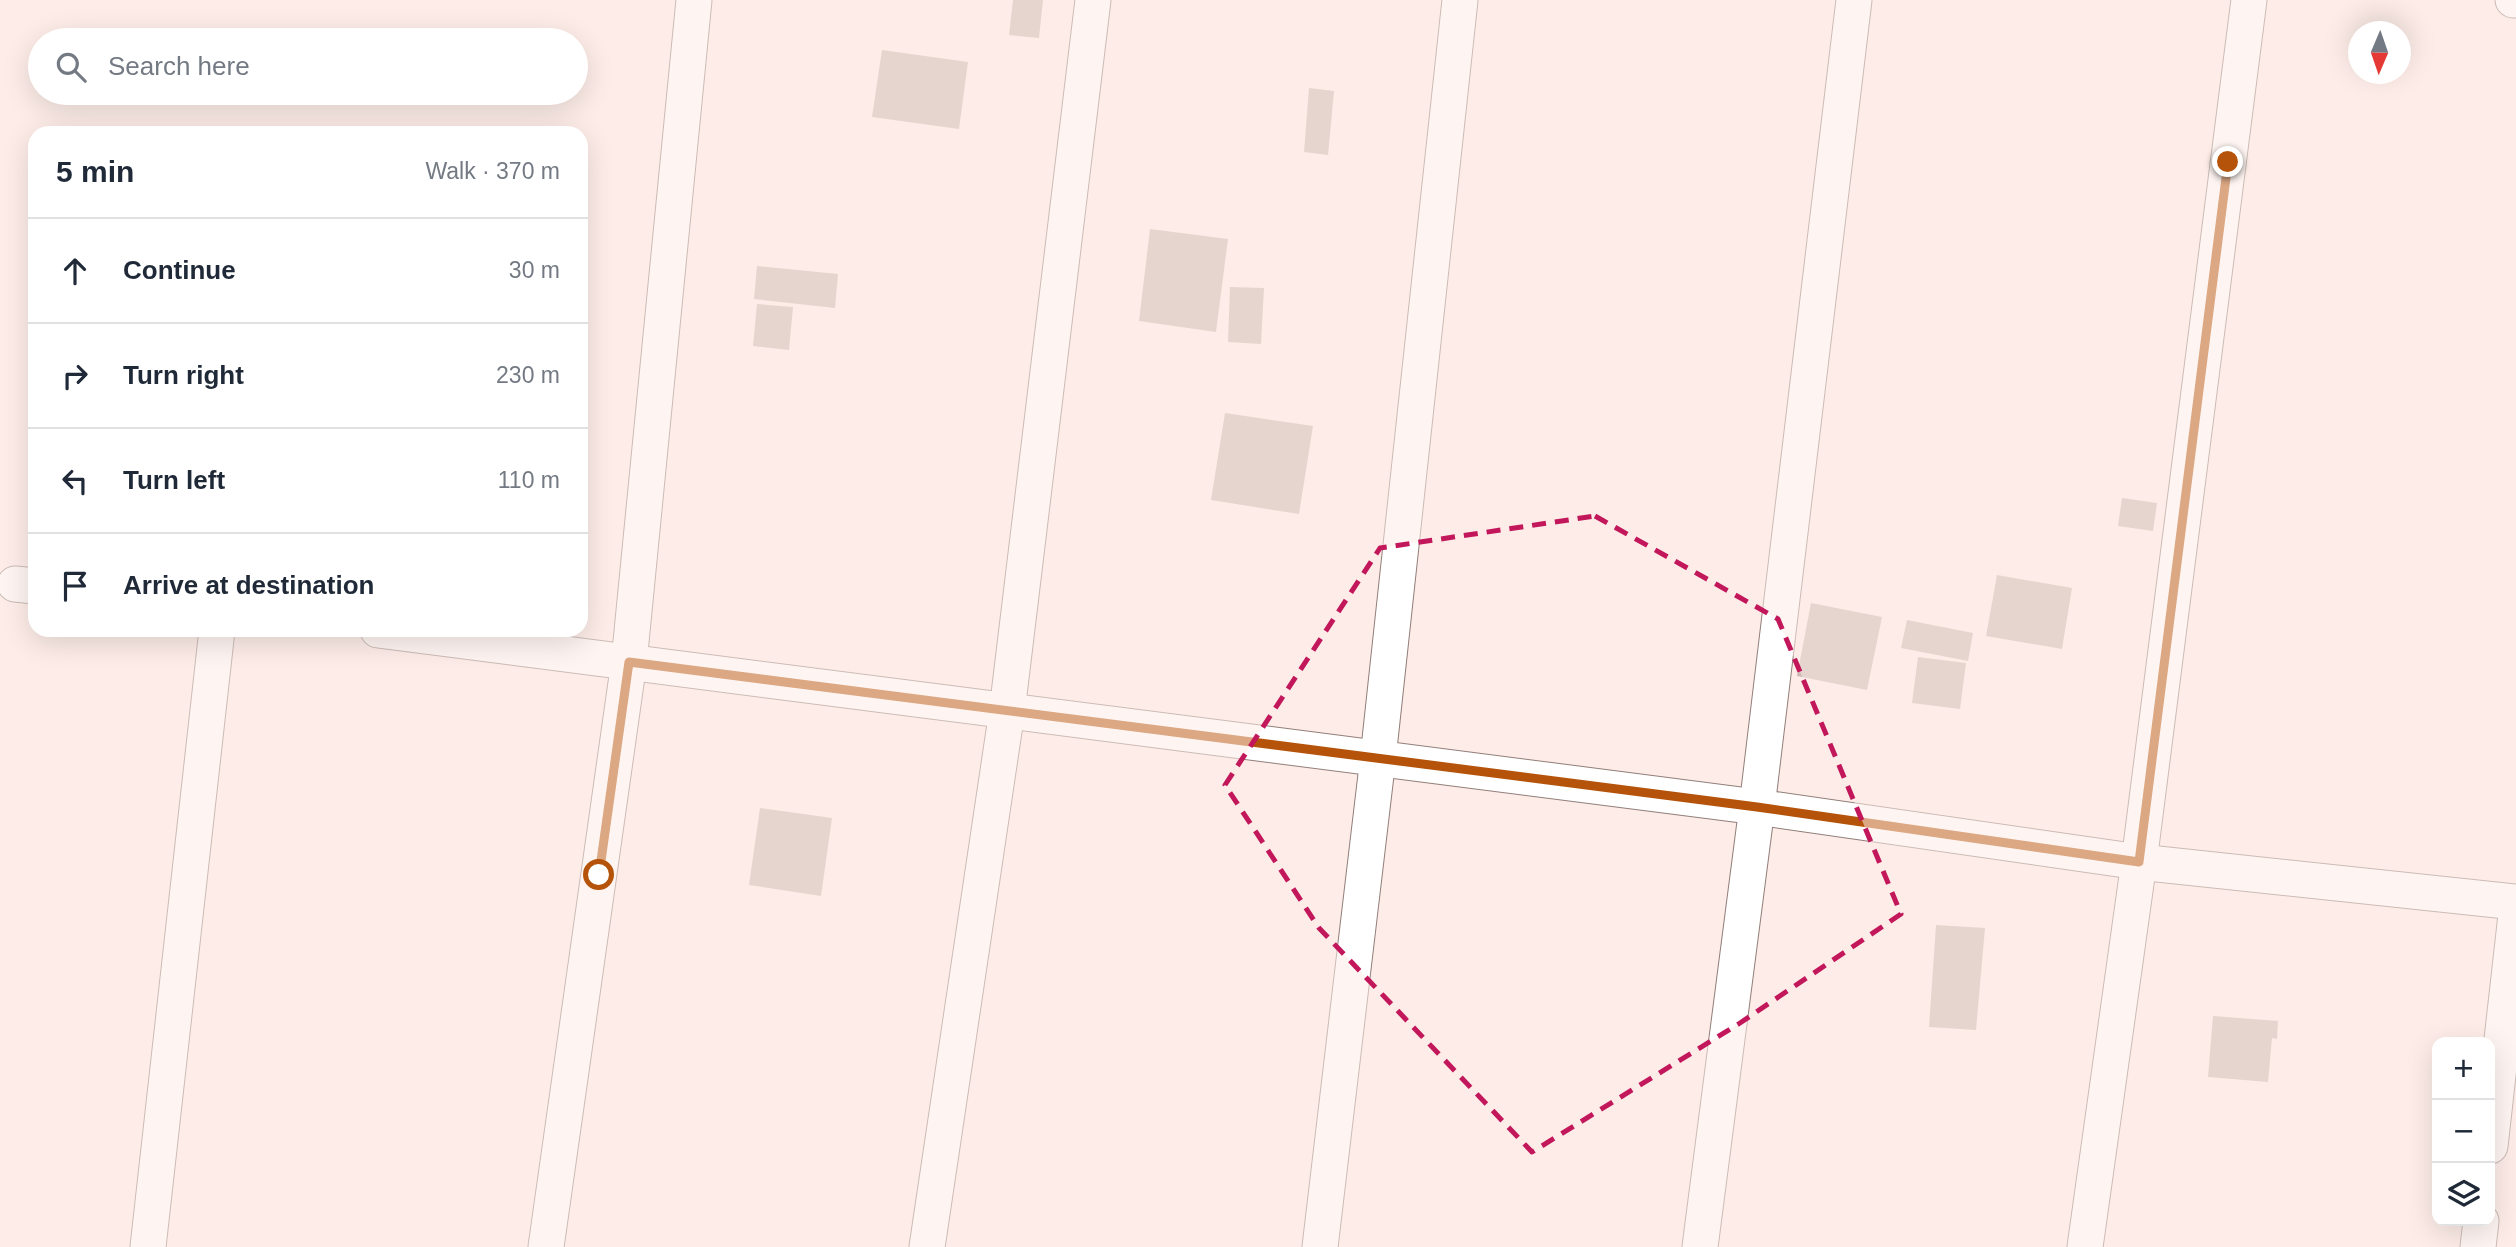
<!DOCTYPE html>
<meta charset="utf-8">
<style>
body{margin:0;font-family:Helvetica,sans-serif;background:#f2f2f3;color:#1f2937}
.controls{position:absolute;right:21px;bottom:21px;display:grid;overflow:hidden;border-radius:14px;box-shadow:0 7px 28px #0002}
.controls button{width:63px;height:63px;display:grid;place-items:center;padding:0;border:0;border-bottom:2px solid #e0e1e3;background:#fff;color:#1f2937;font:35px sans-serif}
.compass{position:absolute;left:2348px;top:21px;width:63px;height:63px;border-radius:50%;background:#fff;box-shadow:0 7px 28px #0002;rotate:182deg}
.stop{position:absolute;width:21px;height:21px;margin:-16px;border:5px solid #b45309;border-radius:50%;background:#fff}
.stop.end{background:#b45309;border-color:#fff;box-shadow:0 2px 7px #0008}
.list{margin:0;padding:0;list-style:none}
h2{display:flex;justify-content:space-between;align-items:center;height:91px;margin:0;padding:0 28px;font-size:30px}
h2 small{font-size:23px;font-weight:400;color:#747a83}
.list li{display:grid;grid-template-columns:46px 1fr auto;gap:21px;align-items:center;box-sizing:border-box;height:105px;padding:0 28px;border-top:2px solid #e0e1e3}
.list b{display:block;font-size:26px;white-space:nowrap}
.list em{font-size:23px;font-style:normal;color:#747a83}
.icon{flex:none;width:38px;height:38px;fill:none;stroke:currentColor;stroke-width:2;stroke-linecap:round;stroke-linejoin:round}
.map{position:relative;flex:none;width:2516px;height:1247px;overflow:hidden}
.search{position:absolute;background:#fff;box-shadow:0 7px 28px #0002;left:28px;top:28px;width:560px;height:77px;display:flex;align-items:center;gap:18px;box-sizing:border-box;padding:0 24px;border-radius:38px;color:#747a83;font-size:26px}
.panel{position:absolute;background:#fff;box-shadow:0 7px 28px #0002;left:28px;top:126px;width:560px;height:511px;border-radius:21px}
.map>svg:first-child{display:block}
.building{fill:#cbb8b1}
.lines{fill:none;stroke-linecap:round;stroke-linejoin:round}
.minor-casing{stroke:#917f79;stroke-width:37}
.minor{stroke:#fff;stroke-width:35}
.route{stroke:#b45309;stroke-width:9}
.marked{fill:none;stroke:#c2185b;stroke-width:5;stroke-dasharray:14 9;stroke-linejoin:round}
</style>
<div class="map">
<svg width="2516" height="1247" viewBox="0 0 2516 1247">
<rect width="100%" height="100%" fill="#fdece7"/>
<!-- building -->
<g class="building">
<polygon points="1013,0 1043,0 1039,38 1009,35"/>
<polygon points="882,50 968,62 959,129 872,117"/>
<polygon points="1309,88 1334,91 1328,155 1304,152"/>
<polygon points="1150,229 1228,239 1216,332 1139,321"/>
<polygon points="757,266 838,274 835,308 754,299"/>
<polygon points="1230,287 1264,288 1261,344 1228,342"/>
<polygon points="757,304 793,307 789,350 753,346"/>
<polygon points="1225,413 1313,426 1299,514 1211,500"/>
<polygon points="2122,498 2157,503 2153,531 2118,526"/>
<polygon points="1997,575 2072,588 2062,649 1986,636"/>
<polygon points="1811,603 1882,617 1867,690 1797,676"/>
<polygon points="1907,620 1973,633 1968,661 1901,648"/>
<polygon points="1918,657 1966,663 1960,709 1912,703"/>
<polygon points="760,808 832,818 821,896 749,885"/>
<polygon points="1936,925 1985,928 1976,1030 1929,1027"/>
<polygon points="2213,1016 2278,1021 2277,1039 2272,1038 2268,1082 2208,1077"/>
</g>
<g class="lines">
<!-- minor casing -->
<g class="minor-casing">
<g id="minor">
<polyline points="2513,0 2516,0"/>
<polyline points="15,584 35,586"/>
<polyline points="378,630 1757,807 2139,862 2516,902"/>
<polyline points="2490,1146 2516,915"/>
<polyline points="148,1247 217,630"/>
<polyline points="546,1247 629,662 694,0"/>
<polyline points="927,1247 1007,711 1093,0"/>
<polyline points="1320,1247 1378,758 1460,0"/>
<polyline points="1700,1247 1757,807 1854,0"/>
<polyline points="2085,1247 2139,862 2249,0"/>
<polyline points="2478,1247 2481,1221"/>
</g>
</g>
<!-- minor -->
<use href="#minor" class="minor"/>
</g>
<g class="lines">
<!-- route -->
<polyline class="route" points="599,875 629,662 1757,807 2139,862 2228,162"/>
</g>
<!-- marked area -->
<path d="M0 0H2516V1247H0ZM1595,516l183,103 123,295 -161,109 -208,129 -213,-224 -94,-143 155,-237z" fill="#fdece7" fill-opacity=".55" fill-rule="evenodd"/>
<path class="marked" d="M1595,516l183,103 123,295 -161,109 -208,129 -213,-224 -94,-143 155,-237z"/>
</svg>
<div class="controls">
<button>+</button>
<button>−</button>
<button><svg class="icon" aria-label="layers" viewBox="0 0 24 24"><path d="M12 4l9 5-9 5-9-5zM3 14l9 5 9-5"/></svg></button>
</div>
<svg class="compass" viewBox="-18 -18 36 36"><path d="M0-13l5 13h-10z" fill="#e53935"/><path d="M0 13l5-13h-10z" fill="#747a83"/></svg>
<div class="stop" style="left:599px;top:875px"></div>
<div class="stop end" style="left:2228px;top:162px"></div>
<div class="search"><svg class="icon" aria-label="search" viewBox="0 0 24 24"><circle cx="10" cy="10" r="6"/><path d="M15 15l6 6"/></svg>Search here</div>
<section class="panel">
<h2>5 min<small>Walk · 370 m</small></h2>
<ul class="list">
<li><svg class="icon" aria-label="ahead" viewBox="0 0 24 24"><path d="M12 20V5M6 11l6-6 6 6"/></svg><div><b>Continue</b></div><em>30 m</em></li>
<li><svg class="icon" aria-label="right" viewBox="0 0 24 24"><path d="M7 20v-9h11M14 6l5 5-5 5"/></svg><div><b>Turn right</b></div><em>230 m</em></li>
<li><svg class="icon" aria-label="left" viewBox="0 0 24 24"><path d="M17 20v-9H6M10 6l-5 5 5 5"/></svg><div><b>Turn left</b></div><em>110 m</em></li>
<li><svg class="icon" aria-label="arrive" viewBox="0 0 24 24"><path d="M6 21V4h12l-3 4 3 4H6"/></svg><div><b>Arrive at destination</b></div></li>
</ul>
</section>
</div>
